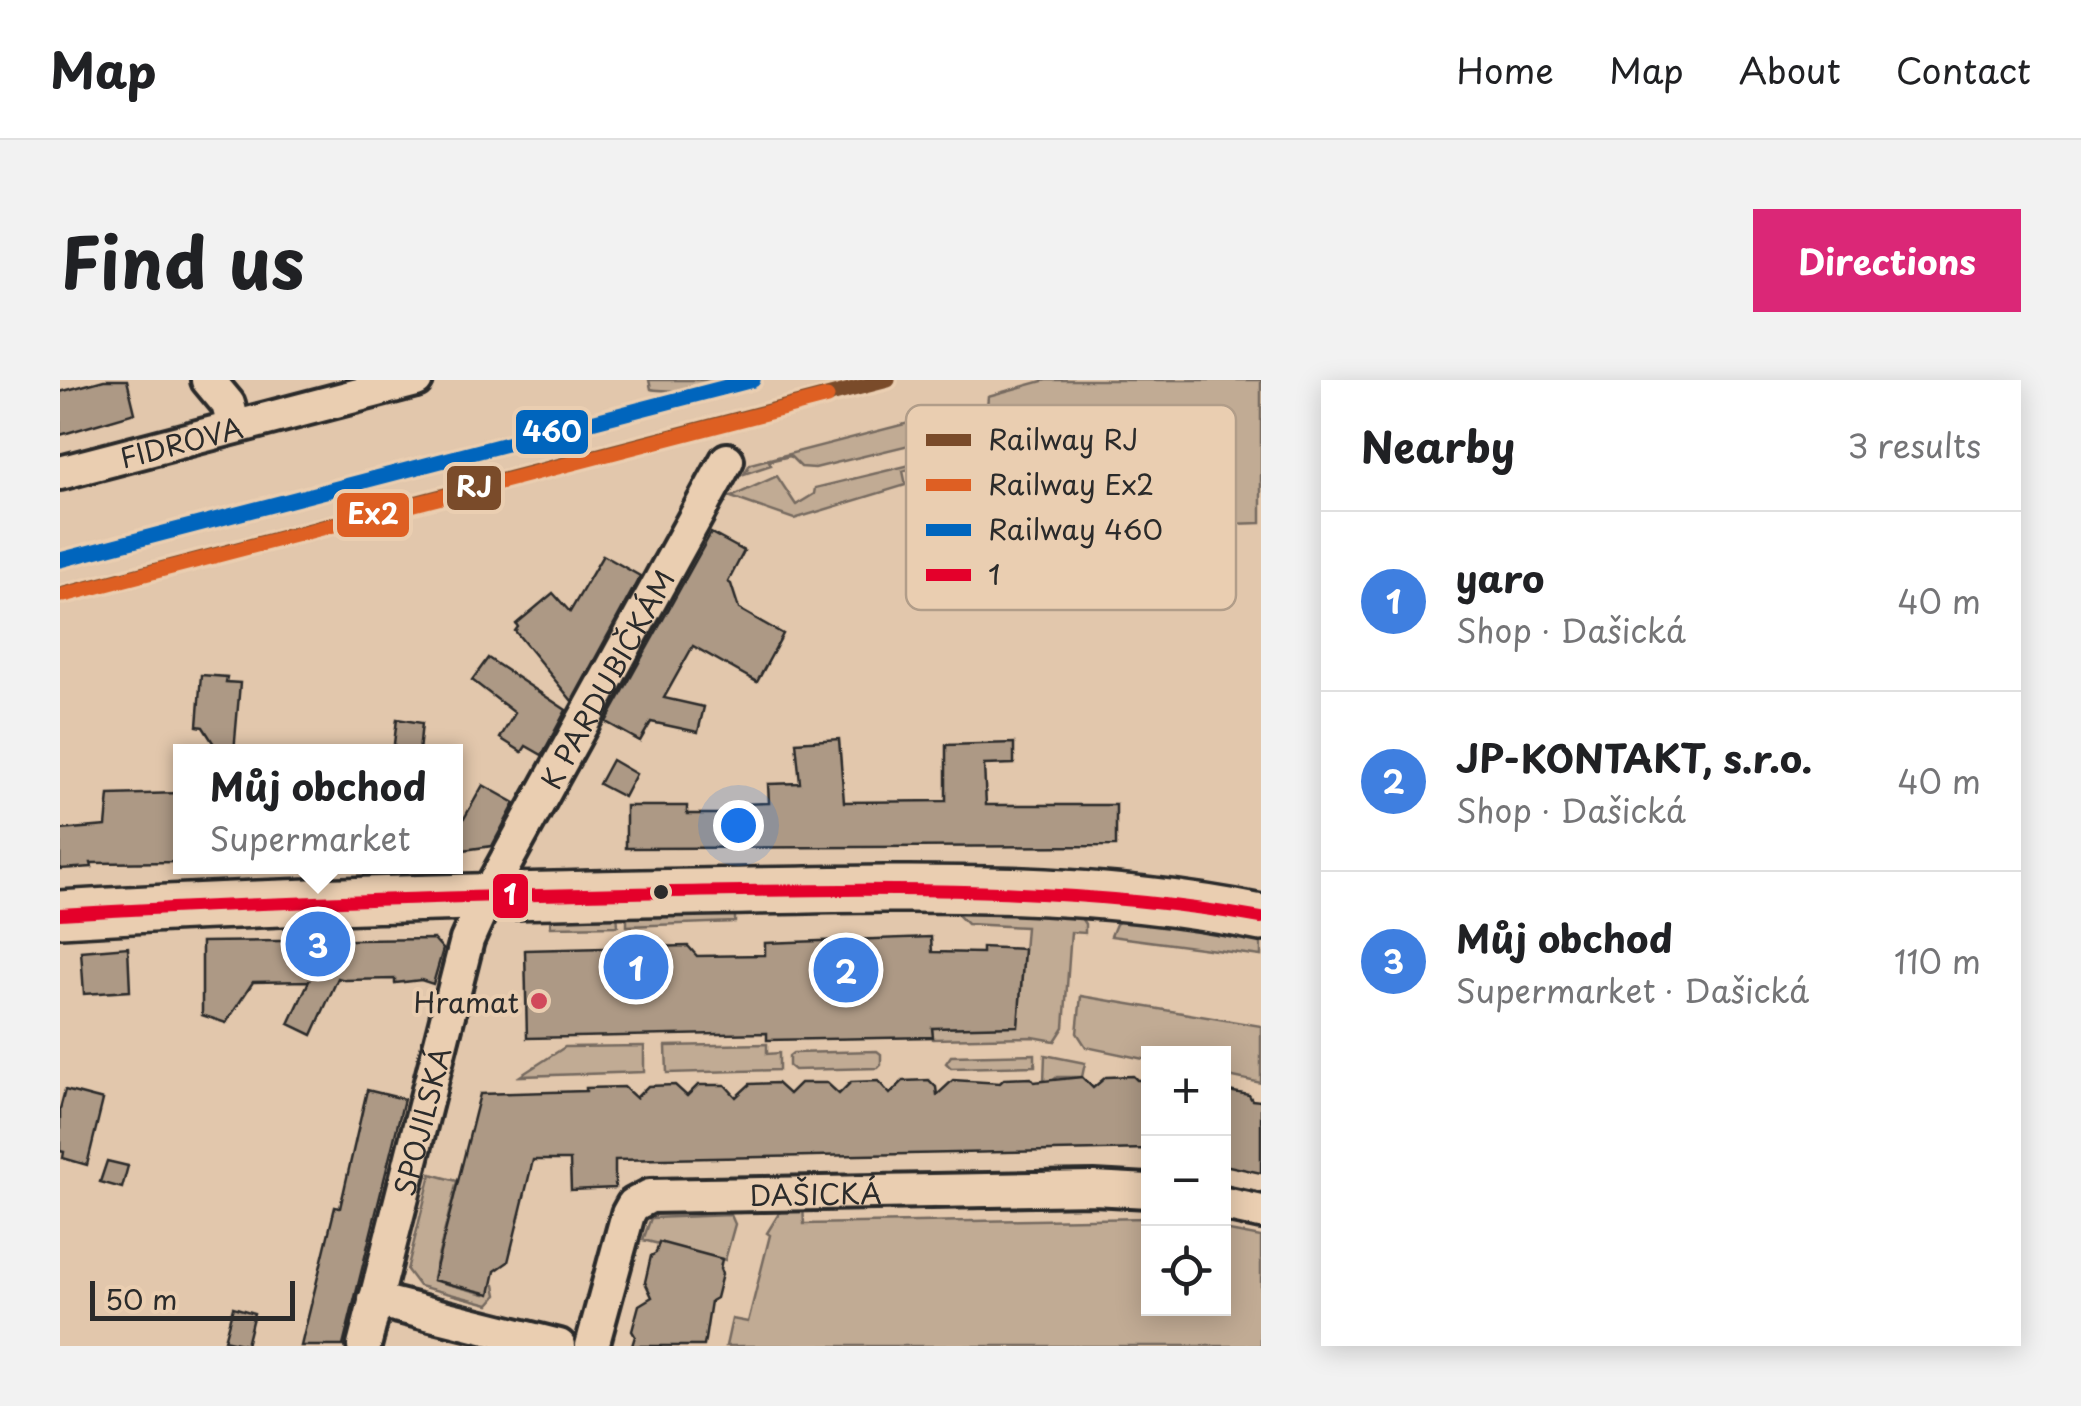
<!DOCTYPE html>
<meta charset="utf-8">
<style>
body{margin:0;font-family:"Playpen Sans",sans-serif;background:#f2f2f2;color:#202124}
.controls{position:absolute;right:30px;bottom:30px;display:grid;overflow:hidden;border-radius:0px;box-shadow:0 5px 25px #0003}
.controls button{width:90px;height:90px;display:grid;place-items:center;padding:0;border:0;border-bottom:2px solid #e0e0e0;background:#fff;color:#202124;font:50px sans-serif}
.scale{position:absolute;left:30px;bottom:25px;width:205px;box-sizing:border-box;padding-left:10px;border:5px solid #2b2b2b;border-top:0;font-size:28px;line-height:35px;white-space:nowrap;color:#2b2b2b;-webkit-text-stroke:8px #eaceb1;paint-order:stroke}
.you{position:absolute;left:678px;top:445px;width:35px;height:35px;margin:-25px;border:8px solid #fff;border-radius:50%;background:#1a73e8;box-shadow:0 0 0 15px #1a73e833}
.badge{display:grid;place-items:center;width:65px;height:65px;border-radius:50%;background:#db2777;color:#fff;font-size:32px;font-weight:700}
.pin{position:absolute;translate:-50% -50%;border:5px solid #fff;box-shadow:0 2px 10px #0006}
.popup{position:absolute;left:113px;top:364px;width:290px;height:130px;box-sizing:border-box;display:grid;place-content:center;border-radius:0px;background:#fff;filter:drop-shadow(0 2px 8px #0005);font-size:32px;white-space:nowrap;color:#757577}
.popup b{font-size:38px;color:#202124}
.popup::after{content:'';position:absolute;left:50%;top:100%;margin-left:-20px;border:20px solid transparent;border-top-color:#fff}
.list{margin:0;padding:0;list-style:none}
h2{display:flex;justify-content:space-between;align-items:center;height:130px;margin:0;padding:0 40px;font-size:42px}
h2 small{font-size:32px;font-weight:400;color:#757577}
.list li{display:grid;grid-template-columns:65px 1fr auto;gap:30px;align-items:center;box-sizing:border-box;height:180px;padding:0 40px;border-top:2px solid #e0e0e0}
.list b{display:block;font-size:38px;white-space:nowrap}
.list p{margin:0;font-size:32px;white-space:nowrap;color:#757577}
.list em{font-size:32px;font-style:normal;color:#757577}
.icon{flex:none;width:55px;height:55px;fill:none;stroke:currentColor;stroke-width:2;stroke-linecap:round;stroke-linejoin:round}
.map{position:relative;flex:none;width:1201px;height:966px;overflow:hidden;border-radius:0px}
header{display:flex;align-items:center;gap:60px;box-sizing:border-box;height:140px;padding:0 50px;background:#fff;border-bottom:2px solid #e0e0e0}
header strong{font-size:48px}
nav{display:flex;gap:55px;margin-inline-start:auto;font-size:35px}
.intro{display:flex;align-items:center;justify-content:space-between;box-sizing:border-box;height:240px;padding:0 60px}
h1{margin:0;font-size:70px}
.button{padding:25px 45px;border-radius:0px;background:#db2777;color:#fff;font-size:35px;font-weight:700}
main{display:flex;gap:60px;padding:0 60px}
aside{flex:1;background:#fff;border-radius:0px;box-shadow:0 5px 25px #0003}
.map>svg:first-child{display:block}
.green{fill:#c1ab94;stroke:#766b60;stroke-width:2.5}
.building{fill:#ad9985;stroke:#2b2b2b;stroke-width:2.5}
.lines{fill:none;stroke-linecap:round;stroke-linejoin:round}
.street-casing{stroke:#2b2b2b;stroke-width:40}
.secondary-casing{stroke:#2b2b2b;stroke-width:52}
.street{stroke:#eaceb1;stroke-width:32}
.secondary{stroke:#eaceb1;stroke-width:45}
.bus-1-casing{stroke:#eaceb1;stroke-width:20}
.bus-1{stroke:#e4002b;stroke-width:12}
.rail-1-casing{stroke:#eaceb1;stroke-width:22}
.rail-2-casing{stroke:#eaceb1;stroke-width:22}
.rail-3-casing{stroke:#eaceb1;stroke-width:22}
.rail-1{stroke:#7a4b2a;stroke-width:15}
.rail-2{stroke:#de5f23;stroke-width:15}
.rail-3{stroke:#0065bd;stroke-width:15}
.bus-dot{fill:#2b2b2b;stroke:#eaceb1;stroke-width:4}
.poi-dot{fill:#d1495b;stroke:#eaceb1;stroke-width:4}
.labels{text-anchor:middle;dominant-baseline:central;stroke-width:8;stroke-linejoin:round;paint-order:stroke}
.street-label{font-size:28px;fill:#2b2b2b;stroke:#eaceb1}
.poi-label{font-size:28px;fill:#2b2b2b;stroke:#eaceb1;text-anchor:end}
.key{fill:#eaceb1;stroke:#b19d89;stroke-width:2.5}
.key-label{font-size:28px;fill:#2b2b2b}
.line-badge{stroke:#eaceb1;stroke-width:4}
.badge-label{font-size:28px;text-anchor:middle;font-weight:bold;fill:#fff}
</style>
<header>
<strong>Map</strong>
<nav><a>Home</a><a>Map</a><a>About</a><a>Contact</a></nav>
</header>
<div class="intro"><h1>Find us</h1><a class="button">Directions</a></div>
<main>
<div class="map">
<svg width="1201" height="966" viewBox="0 0 1201 966">
<rect width="100%" height="100%" fill="#e2c7ac"/>
<filter id="ink" filterUnits="userSpaceOnUse"><feTurbulence type="fractalNoise" baseFrequency=".01" numOctaves="2"/><feDisplacementMap in="SourceGraphic" scale="20" xChannelSelector="R" yChannelSelector="G"/><feConvolveMatrix kernelMatrix="1 2 1 2 8 2 1 2 1" color-interpolation-filters="sRGB"/></filter>
<g filter="url(#ink)">
<!-- green -->
<g class="green">
<path d="M589,0h69l6,10c-8,2 -66,1 -73,-1z"/>
<polygon points="986,0 1201,0 1201,143 916,152 928,16"/>
<polygon points="872,37 883,41 886,47 878,58 755,88 741,87 730,76 709,81 711,85 684,94 690,84"/>
<polygon points="883,77 883,80 843,91 846,105 734,139 671,117 717,96 736,125 754,114 755,108"/>
<polygon points="893,530 1019,535 1025,544 1025,553 1011,552 1004,647 995,661 973,657 873,659 872,648 958,645 966,547 907,544"/>
<polygon points="675,531 675,542 567,546 567,533"/>
<polygon points="557,533 558,546 491,547 490,534"/>
<polygon points="1063,539 1201,557 1201,576 1051,556 1056,544"/>
<polygon points="1021,616 1201,646 1201,703 1164,695 1164,674 1088,674 1088,680 1026,667 1017,653"/>
<polygon points="707,664 707,674 719,673 719,690 607,693 606,666"/>
<polygon points="584,666 584,692 460,696 505,667"/>
<polygon points="817,671 821,674 821,685 818,688 734,690 729,686 729,676 733,673"/>
<polygon points="975,674 975,686 891,688 886,683 891,676"/>
<polygon points="985,675 1025,683 1022,697 997,697 991,702 984,702"/>
<polygon points="371,794 397,801 373,897 376,901 425,914 432,904 435,905 437,915 429,924 359,906 347,890"/>
<polygon points="743,824 744,844 1088,838 1088,928 1164,928 1164,850 1201,857 1201,966 666,966 672,939 688,942 710,855 707,853 723,827"/>
<polygon points="671,835 675,844 665,880 583,860 591,838"/>
</g>
<!-- building -->
<g class="building">
<polygon points="44,0 67,0 75,33 0,55 0,12"/>
<polygon points="651,153 684,171 668,202 671,204 679,229 723,254 697,302 633,266 604,318 644,327 638,352 591,342 580,361 546,342"/>
<polygon points="543,175 580,196 512,321 455,251 458,247 456,244 493,213 510,232"/>
<polygon points="428,278 506,330 482,375 466,366 462,372 440,358 455,333 412,300"/>
<polygon points="141,295 167,297 166,302 180,303 174,372 159,372 143,347 137,346"/>
<polygon points="337,339 362,343 359,372 333,372"/>
<polygon points="779,359 784,422 886,421 886,365 954,363 954,384 924,385 926,425 1056,425 1056,466 566,468 566,426 627,426 627,434 680,434 680,424 709,423 708,404 740,403 736,362"/>
<polygon points="552,380 576,394 564,417 539,404"/>
<polygon points="423,405 455,423 432,466 396,471 397,451"/>
<polygon points="120,413 120,482 31,483 32,487 0,489 0,450 46,446 49,415"/>
<polygon points="871,557 872,572 922,573 922,567 964,569 958,646 872,648 873,657 707,660 707,653 467,658 465,570 628,566 637,576 705,575 705,563"/>
<polygon points="374,559 383,569 373,604 361,600 335,603 335,599 285,600 278,598 252,655 229,644 249,601 193,602 166,643 142,635 142,562"/>
<polygon points="68,567 70,611 24,614 21,571"/>
<polygon points="1073,696 1077,700 1088,700 1088,769 555,780 555,808 511,810 510,780 473,780 448,882 435,891 430,914 373,900 420,714 526,711 526,708 564,707 576,718 588,706 615,705 627,716 638,705 665,705 676,717 690,704 717,703 729,714 740,703 767,703 779,714 791,702 818,701 830,714 843,701 869,700 876,707 877,715 893,700 940,703 944,699 971,698 974,702 1022,697 1033,708 1046,697"/>
<polygon points="5,710 43,720 27,785 3,778 4,772 0,771 0,729"/>
<polygon points="307,710 344,719 283,966 241,966 275,827 280,828"/>
<polygon points="1164,710 1189,715 1192,720 1201,721 1201,793 1164,785"/>
<polygon points="47,781 68,786 62,808 40,802"/>
<polygon points="599,862 662,879 660,889 662,894 656,918 651,921 644,966 572,966 575,956 572,951 579,925 592,917 585,902 591,876 596,873"/>
<polygon points="173,927 194,933 186,965 164,960"/>
</g>
<g class="lines">
<!-- street casing -->
<g class="street-casing">
<g id="street">
<polyline points="148,0 168,24 174,47"/>
<path id="s1" d="M0,93l356,-93"/>
<polyline points="1164,824 1201,832"/>
<polyline points="315,920 499,966"/>
<path id="s2" d="M304,966l103,-406 20,-44 240,-436"/>
<path id="s3" d="M532,966l36,-132 5,-9 17,-9 444,-8 54,3"/>
</g>
</g>
<!-- secondary casing -->
<g class="secondary-casing">
<path id="secondary" d="M0,534c212,-13 423,-18 635,-22 190,-3 379,-12 566,26"/>
</g>
<!-- street -->
<use href="#street" class="street"/>
<!-- secondary -->
<use href="#secondary" class="secondary"/>
<!-- bus-1 casing -->
<g class="bus-1-casing">
<path id="bus-1" d="M0,534c204,-12 408,-18 613,-22 197,-3 393,-8 588,26"/>
</g>
<!-- bus-1 -->
<use href="#bus-1" class="bus-1"/>
<!-- rail-1 casing -->
<g class="rail-1-casing">
<polyline id="rail-1" points="0,215 828,0"/>
</g>
<!-- rail-2 casing -->
<g class="rail-2-casing">
<polyline id="rail-2" points="4,215 767,17"/>
</g>
<!-- rail-3 casing -->
<g class="rail-3-casing">
<polyline id="rail-3" points="0,180 693,0"/>
</g>
<!-- rail-1 -->
<use href="#rail-1" class="rail-1"/>
<!-- rail-2 -->
<use href="#rail-2" class="rail-2"/>
<!-- rail-3 -->
<use href="#rail-3" class="rail-3"/>
</g>
</g>
<!-- markers -->
<circle class="bus-dot" cx="601" cy="512" r="9"/>
<circle class="poi-dot" cx="479" cy="621" r="10"/>
<g class="labels">
<!-- street labels -->
<g class="street-label">
<text stroke="none"><textPath href="#s1" startOffset="125">FIDROVA</textPath></text>
<text stroke="none"><textPath href="#s2" startOffset="715">K PARDUBIČKÁM</textPath></text>
<text stroke="none"><textPath href="#s2" startOffset="232">SPOJILSKÁ</textPath></text>
<text stroke="none"><textPath href="#s3" startOffset="332">DAŠICKÁ</textPath></text>
</g>
<!-- poi labels -->
<g class="poi-label">
<text x="459" y="621">Hramat</text>
</g>
</g>
<!-- legend -->
<rect x="846" y="25" width="330" height="205" rx="15" class="key"/>
<rect x="866" y="54" width="45" height="12" fill="#7a4b2a"/>
<rect x="866" y="99" width="45" height="12" fill="#de5f23"/>
<rect x="866" y="144" width="45" height="12" fill="#0065bd"/>
<rect x="866" y="189" width="45" height="12" fill="#e4002b"/>
<g class="key-label">
<text x="928" y="70">Railway RJ</text>
<text x="928" y="115">Railway Ex2</text>
<text x="928" y="160">Railway 460</text>
<text x="928" y="205">1</text>
</g>
<g class="line-badge">
<rect x="454" y="28" width="76" height="48" rx="10" fill="#0065bd"/>
<rect x="385" y="84" width="58" height="48" rx="10" fill="#7a4b2a"/>
<rect x="275" y="111" width="76" height="48" rx="10" fill="#de5f23"/>
<rect x="431" y="492" width="39" height="48" rx="10" fill="#e4002b"/>
</g>
<g class="badge-label">
<text x="492" y="62">460</text>
<text x="414" y="117">RJ</text>
<text x="313" y="144">Ex2</text>
<text x="450" y="525">1</text>
</g>
</svg>
<div class="controls">
<button>+</button>
<button>−</button>
<button><svg class="icon" aria-label="locate" viewBox="0 0 24 24"><circle cx="12" cy="12" r="6"/><path d="M12 2v4M12 18v4M2 12h4M18 12h4"/></svg></button>
</div>
<div class="scale">50 m</div>
<div class="you"></div>
<div class="pin badge" style="left:576px;top:587px;background:#3f7fe0">1</div>
<div class="pin badge" style="left:786px;top:590px;background:#3f7fe0">2</div>
<div class="pin badge" style="left:258px;top:564px;background:#3f7fe0">3</div>
<div class="popup"><b>Můj obchod</b>Supermarket</div>
</div>
<aside>
<h2>Nearby<small>3 results</small></h2>
<ul class="list">
<li><span class="badge" style="background:#3f7fe0">1</span><div><b>yaro</b><p>Shop · Dašická</p></div><em>40 m</em></li>
<li><span class="badge" style="background:#3f7fe0">2</span><div><b>JP-KONTAKT, s.r.o.</b><p>Shop · Dašická</p></div><em>40 m</em></li>
<li><span class="badge" style="background:#3f7fe0">3</span><div><b>Můj obchod</b><p>Supermarket · Dašická</p></div><em>110 m</em></li>
</ul>
</aside>
</main>
